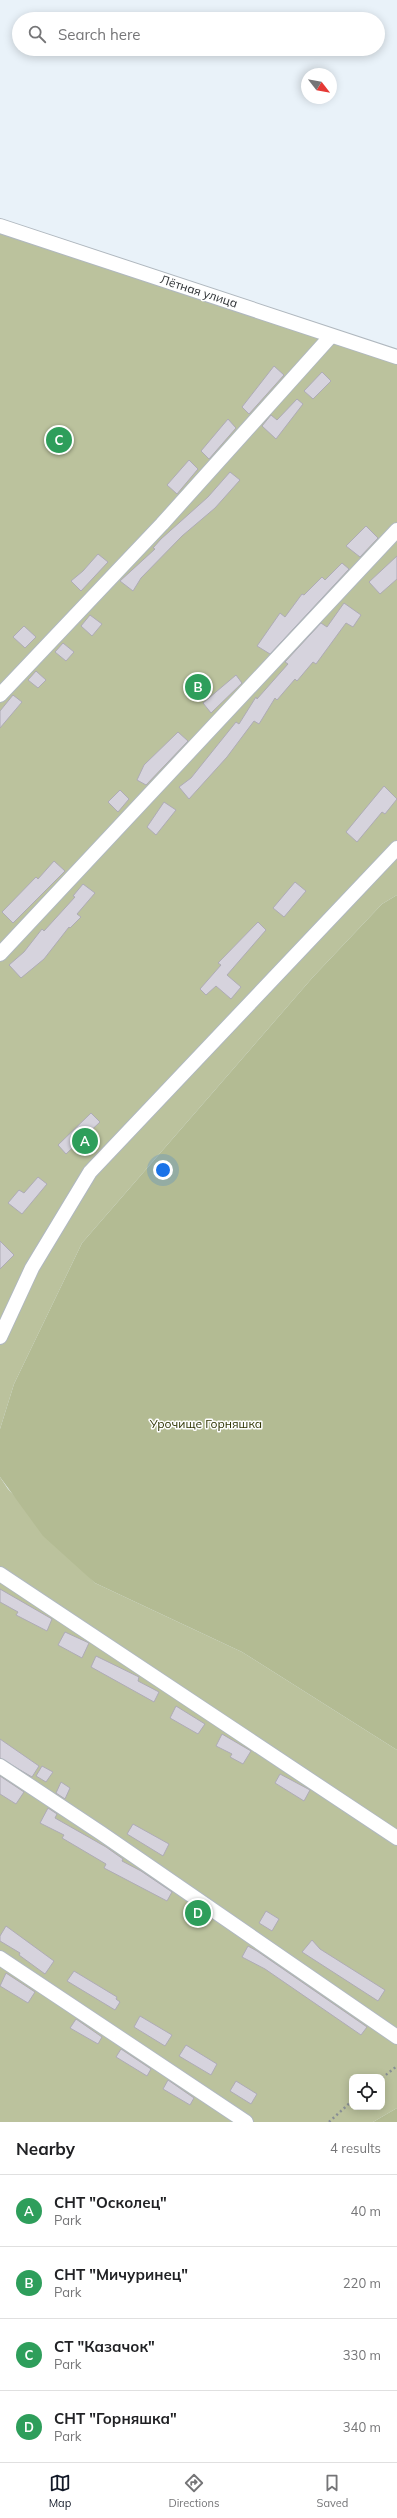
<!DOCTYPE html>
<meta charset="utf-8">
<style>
body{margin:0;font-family:Mulish,sans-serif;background:#f6f6f6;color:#202124}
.controls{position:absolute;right:12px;bottom:12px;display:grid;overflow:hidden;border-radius:8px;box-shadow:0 2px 10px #0003}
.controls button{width:36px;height:36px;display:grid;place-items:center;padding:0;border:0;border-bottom:1px solid #e0e0e0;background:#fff;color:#202124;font:20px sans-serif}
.compass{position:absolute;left:301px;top:68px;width:36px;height:36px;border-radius:50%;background:#fff;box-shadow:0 2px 10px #0003;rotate:121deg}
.you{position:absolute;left:163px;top:1170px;width:14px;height:14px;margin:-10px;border:3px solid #fff;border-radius:50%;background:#1a73e8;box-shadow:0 0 0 6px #1a73e833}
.badge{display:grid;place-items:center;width:26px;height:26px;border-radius:50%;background:#111827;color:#fff;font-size:13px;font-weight:700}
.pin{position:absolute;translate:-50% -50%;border:2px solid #fff;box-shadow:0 1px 4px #0006}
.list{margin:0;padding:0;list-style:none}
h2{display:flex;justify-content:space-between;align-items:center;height:52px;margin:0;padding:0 16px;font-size:17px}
h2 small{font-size:13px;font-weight:400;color:#757577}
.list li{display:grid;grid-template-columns:26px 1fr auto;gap:12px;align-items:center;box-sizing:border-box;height:72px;padding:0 16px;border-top:1px solid #e0e0e0}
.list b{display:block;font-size:15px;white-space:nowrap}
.list p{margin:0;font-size:13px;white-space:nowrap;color:#757577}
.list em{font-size:13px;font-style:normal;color:#757577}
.icon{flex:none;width:22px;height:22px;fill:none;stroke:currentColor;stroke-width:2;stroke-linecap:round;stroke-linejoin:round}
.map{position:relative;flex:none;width:397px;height:2122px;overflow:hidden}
.search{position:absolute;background:#fff;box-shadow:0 2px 10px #0003;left:12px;right:12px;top:12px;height:44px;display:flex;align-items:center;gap:10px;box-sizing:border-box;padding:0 14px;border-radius:22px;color:#757577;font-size:15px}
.sheet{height:340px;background:#fff}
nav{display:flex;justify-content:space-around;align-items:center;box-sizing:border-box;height:56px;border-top:1px solid #e0e0e0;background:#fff;font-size:11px;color:#757577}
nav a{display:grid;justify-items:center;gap:2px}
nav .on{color:#111827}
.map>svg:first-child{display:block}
.green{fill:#bbc29d;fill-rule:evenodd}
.forest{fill:#b3bb93}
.building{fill:#d6d3dd;stroke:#aeabb5}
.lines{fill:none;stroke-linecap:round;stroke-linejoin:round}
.minor-casing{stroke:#b0b8bf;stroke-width:16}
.path{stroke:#898f94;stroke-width:2.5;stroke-dasharray:2 3;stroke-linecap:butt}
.minor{stroke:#fff;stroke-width:14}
.labels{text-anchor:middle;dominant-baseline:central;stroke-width:3;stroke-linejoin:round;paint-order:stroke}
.street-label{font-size:12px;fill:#2c3033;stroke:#fefefe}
.park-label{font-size:12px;fill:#2c3201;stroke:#fefefe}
</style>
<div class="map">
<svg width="397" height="2122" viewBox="0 0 397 2122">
<rect width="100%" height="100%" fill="#e9f2f9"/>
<!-- green -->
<g class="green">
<polygon points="0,226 397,356 397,895 382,904 313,977 82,1243 14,1384 0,1429"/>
<path d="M0,1477l8,12 87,94 147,69 155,98v358l-24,14h-373zM352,2077h30v30h-30z"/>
</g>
<!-- forest -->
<g class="forest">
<polygon points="397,895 397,1750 242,1652 95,1583 43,1536 0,1477 0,1429 14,1384 82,1243 313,977 382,904"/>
<polygon points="397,2108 397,2122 373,2122"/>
</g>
<!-- building -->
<g class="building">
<polygon points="274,366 284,375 249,414 242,407"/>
<polygon points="322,372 331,381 313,399 304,391"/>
<polygon points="297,399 303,404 276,439 262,426 271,415 277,420"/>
<polygon points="228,419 236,428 209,459 201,451"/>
<polygon points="189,460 198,469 177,494 167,485"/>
<polygon points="230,472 240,480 215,508 182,536 141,578 133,591 120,581 155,549 153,548 161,539 208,497"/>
<polygon points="366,526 378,538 360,557 346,546"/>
<polygon points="98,554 108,562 81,591 71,581 83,571"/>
<polygon points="397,556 397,579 380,594 369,582"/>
<polygon points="342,563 349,569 270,654 257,646 280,613 285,617 302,594 304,595 322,577 325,580"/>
<polygon points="344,603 361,615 353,627 346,623 316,664 313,662 297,681 295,679 277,700 275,698 259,724 254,721 227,757 189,799 179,787 191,778 236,722 239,724 256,697 257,699 288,664 285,662 321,623 327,627"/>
<polygon points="90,615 102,624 92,636 81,626"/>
<polygon points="24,626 36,637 25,648 13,637"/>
<polygon points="63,643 74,652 66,661 55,652"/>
<polygon points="36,671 46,680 38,688 28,680"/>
<polygon points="236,675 242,683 211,713 203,703"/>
<polygon points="13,695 22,702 0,728 0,711"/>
<polygon points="178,732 188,741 146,785 137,780 144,765"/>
<polygon points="384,786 397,799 385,814 382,812 357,842 346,832"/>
<polygon points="120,790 129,799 118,812 108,802"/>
<polygon points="164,802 176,810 156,835 147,827"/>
<polygon points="54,861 65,871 13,923 2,912 36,877 38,879"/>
<polygon points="295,882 306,891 284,917 273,908"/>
<polygon points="83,884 95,893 77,914 81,917 70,928 69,927 44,959 21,978 9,965 24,952 42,929 44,931 75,897 73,896"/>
<polygon points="258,922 266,930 227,975 241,987 231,999 216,986 206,995 200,989 221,965 218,963"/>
<polygon points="91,1113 100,1122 66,1154 58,1145"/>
<polygon points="38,1177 47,1184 22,1214 8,1203 19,1190 24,1193"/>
<polygon points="0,1241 14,1255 0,1269"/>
<polygon points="0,1589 52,1619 47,1631 16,1615 18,1612 0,1602"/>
<polygon points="65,1632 89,1643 82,1658 58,1645"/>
<polygon points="96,1656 139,1677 138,1681 159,1692 154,1702 91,1667"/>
<polygon points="176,1706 205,1724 198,1734 170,1718"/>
<polygon points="222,1734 251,1751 243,1764 230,1757 232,1754 216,1746"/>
<polygon points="0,1739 39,1766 32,1777 0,1758"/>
<polygon points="42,1766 53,1772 46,1782 36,1776"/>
<polygon points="280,1774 310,1790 304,1801 275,1783"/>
<polygon points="0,1776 24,1792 16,1804 0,1794"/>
<polygon points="61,1782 70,1788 65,1799 56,1793"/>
<polygon points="48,1808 57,1814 55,1818 106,1847 123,1859 122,1861 141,1871 172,1892 167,1901 104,1868 106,1864 62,1838 64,1835 40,1823"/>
<polygon points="133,1824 169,1844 163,1856 127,1834"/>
<polygon points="266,1911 279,1919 272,1931 259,1923"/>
<polygon points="6,1926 54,1961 45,1974 19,1955 20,1953 0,1941 0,1936"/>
<polygon points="312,1940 320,1949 385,1990 378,2001 302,1952"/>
<polygon points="248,1946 257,1951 367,2027 361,2035 265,1969 242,1957"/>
<polygon points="74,1971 117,1997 116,1999 120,2002 115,2010 67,1981"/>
<polygon points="6,1973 35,1992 28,2003 0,1986"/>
<polygon points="140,2016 172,2035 165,2046 134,2027"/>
<polygon points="76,2019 102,2037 98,2044 70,2028"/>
<polygon points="186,2045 217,2064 211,2075 179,2056"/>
<polygon points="121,2049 151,2069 147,2076 116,2057"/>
<polygon points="168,2080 194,2098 190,2105 163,2089"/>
<polygon points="236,2081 257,2094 251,2104 230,2091"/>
</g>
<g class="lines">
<!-- minor casing -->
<g class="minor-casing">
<g id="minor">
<polyline points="0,226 397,357"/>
<polyline points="0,695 162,524 331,336"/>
<polyline points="0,954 397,530"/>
<polyline points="0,1337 32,1268 90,1172 397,848"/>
<polyline points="0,1574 397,1838"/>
<polyline points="0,1766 101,1833 397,2037"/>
<polyline points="0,1958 246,2122"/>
</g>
</g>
<!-- path -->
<g class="path">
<polyline points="382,2078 397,2066"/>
<polyline points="329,2122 352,2101"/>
</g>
<!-- minor -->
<use href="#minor" class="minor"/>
</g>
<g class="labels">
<!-- street labels -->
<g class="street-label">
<text transform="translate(199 291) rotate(18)">Лётная улица</text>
</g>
<!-- park labels -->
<g class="park-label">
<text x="206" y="1423">Урочище Горняшка</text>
</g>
</g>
</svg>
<div class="controls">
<button><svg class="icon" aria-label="locate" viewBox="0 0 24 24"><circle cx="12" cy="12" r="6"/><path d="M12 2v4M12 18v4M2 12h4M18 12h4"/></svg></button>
</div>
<svg class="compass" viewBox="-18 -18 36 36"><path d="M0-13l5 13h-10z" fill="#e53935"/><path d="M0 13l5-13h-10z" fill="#757577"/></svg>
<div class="you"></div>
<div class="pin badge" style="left:85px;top:1141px;background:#2e9e5b">A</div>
<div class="pin badge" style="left:198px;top:687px;background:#2e9e5b">B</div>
<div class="pin badge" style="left:59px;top:440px;background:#2e9e5b">C</div>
<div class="pin badge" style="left:198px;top:1913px;background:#2e9e5b">D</div>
<div class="search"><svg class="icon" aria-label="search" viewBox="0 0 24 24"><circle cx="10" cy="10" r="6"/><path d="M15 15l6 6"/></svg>Search here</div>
</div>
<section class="sheet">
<h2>Nearby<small>4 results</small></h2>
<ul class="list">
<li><span class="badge" style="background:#2e9e5b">A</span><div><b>СНТ &quot;Осколец&quot;</b><p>Park</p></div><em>40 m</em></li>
<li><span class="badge" style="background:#2e9e5b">B</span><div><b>СНТ &quot;Мичуринец&quot;</b><p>Park</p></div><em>220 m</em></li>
<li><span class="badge" style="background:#2e9e5b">C</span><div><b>СТ &quot;Казачок&quot;</b><p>Park</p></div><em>330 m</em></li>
<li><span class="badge" style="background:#2e9e5b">D</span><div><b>СНТ &quot;Горняшка&quot;</b><p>Park</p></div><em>340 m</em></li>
</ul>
</section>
<nav>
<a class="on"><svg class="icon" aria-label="map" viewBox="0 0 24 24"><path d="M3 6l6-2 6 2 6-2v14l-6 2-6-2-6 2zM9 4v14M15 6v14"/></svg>Map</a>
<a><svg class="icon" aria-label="directions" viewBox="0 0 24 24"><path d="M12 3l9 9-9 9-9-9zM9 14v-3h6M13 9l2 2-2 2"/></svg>Directions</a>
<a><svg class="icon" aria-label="saved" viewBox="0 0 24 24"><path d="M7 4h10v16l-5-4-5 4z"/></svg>Saved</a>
</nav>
